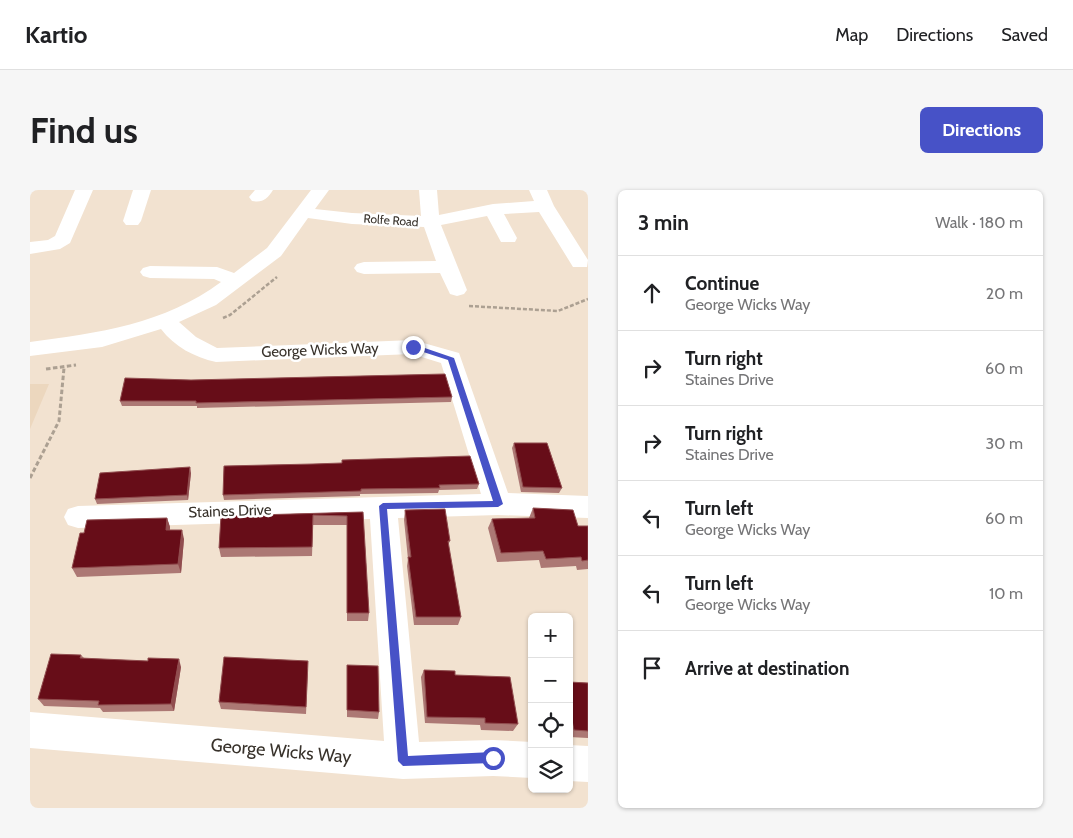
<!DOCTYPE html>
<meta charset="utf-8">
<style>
body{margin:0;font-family:Cabin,sans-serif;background:#f6f6f6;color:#202124}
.controls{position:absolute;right:15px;bottom:15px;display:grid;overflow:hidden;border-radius:8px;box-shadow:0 1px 4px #0004}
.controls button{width:45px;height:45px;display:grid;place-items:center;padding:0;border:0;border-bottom:1px solid #e0e0e0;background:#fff;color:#202124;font:25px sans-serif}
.stop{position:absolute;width:15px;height:15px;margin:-11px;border:4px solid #4752c7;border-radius:50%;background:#fff}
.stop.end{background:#4752c7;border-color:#fff;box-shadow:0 1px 5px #0008}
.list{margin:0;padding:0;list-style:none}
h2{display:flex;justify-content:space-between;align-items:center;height:65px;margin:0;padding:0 20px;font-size:21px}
h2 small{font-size:16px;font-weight:400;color:#757577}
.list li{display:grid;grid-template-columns:32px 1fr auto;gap:15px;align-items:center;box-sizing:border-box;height:75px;padding:0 20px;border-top:1px solid #e0e0e0}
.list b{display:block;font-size:19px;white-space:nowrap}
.list p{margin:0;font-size:16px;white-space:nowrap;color:#757577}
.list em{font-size:16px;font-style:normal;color:#757577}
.icon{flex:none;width:28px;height:28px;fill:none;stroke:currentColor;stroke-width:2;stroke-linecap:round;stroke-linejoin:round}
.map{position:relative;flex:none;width:558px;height:618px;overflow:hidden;border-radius:8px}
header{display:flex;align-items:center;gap:30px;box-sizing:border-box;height:70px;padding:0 25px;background:#fff;border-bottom:1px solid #e0e0e0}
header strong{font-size:24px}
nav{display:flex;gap:28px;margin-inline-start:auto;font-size:18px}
.intro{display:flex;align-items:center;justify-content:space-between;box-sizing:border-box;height:120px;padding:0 30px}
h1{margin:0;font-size:35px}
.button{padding:12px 22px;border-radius:8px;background:#4752c7;color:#fff;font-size:18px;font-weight:700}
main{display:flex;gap:30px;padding:0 30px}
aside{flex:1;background:#fff;border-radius:8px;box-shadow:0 1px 4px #0004}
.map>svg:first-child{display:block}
.built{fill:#ecd7be}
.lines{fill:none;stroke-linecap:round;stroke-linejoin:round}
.path-far1{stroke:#aca092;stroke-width:2.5;stroke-dasharray:4 2;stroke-linecap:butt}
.path{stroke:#aca092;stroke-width:3;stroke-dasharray:4.5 2.5;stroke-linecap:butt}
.minor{fill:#fff;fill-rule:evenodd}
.wall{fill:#ac7874}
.shaded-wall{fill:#914d4f}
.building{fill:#670d18;stroke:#914d4f}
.route{fill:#4752c7}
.labels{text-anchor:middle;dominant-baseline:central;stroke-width:5;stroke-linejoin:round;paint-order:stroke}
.far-street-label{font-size:12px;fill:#38322b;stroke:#fff}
.street-label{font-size:15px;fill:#38322b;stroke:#fff}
.near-street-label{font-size:18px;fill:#38322b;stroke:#fff}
</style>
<header>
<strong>Kartio</strong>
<nav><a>Map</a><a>Directions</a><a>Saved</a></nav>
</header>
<div class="intro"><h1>Find us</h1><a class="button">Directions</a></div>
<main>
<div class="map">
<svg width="558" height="618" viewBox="0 0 558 618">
<rect width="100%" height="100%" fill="#f2e2d0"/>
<!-- built -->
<polygon class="built" points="0,194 19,194 0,239"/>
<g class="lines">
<!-- path-far1 -->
<g class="path-far1">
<polyline points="439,116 528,121 558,109"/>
<polyline points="193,128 200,125 247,87"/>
</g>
<!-- path -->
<g class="path">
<polyline points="16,179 46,175"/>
<polyline points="0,288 29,231 34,178"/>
</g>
<!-- minor -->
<g class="minor">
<polygon points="45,0 63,0 40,53 30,59 0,64 0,52 18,50 25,46"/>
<polygon points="103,0 121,0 111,31 108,35 96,35 93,31"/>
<path d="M225,0h18c-6,9 -10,13 -21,11l-3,-4z"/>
<path d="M281,0h18l-14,19 37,4 69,3 -2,-26h18l2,25 54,-11 41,-3 -5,-11h18l7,16 34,54 -1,7h-14l-34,-55 -35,2 13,24 -2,4h-14l-14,-26 -46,9 26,65 -3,4 -7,2 -7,-2 -10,-21 -76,1 -7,-2 -3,-4 3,-4 7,-2 72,-1 -12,-34 -72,-3 -44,-6 -27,38 -65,49 -37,17 17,15 21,11 196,-8 46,13 49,140 80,3v22l-90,-3 -100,3 21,224 74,-2 39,2v36l-39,-2 -90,3 -373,-31v-36l354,29 -14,-222 -292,9 -10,-3 -4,-8 4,-8 10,-3 403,-12 -40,-131 -29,-9 -196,8c-22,-5 -41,-15 -55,-33l-59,18 -72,9v-14c68,-9 135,-18 191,-60l-7,-3 -64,-1 -7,-2 -3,-4 3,-4 7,-2 67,1 17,6 33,-25z"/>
<polygon points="539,555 558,556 558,592 539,591"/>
</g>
</g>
<!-- wall -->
<g class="wall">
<polygon points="422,207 421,212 167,218 167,216 92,216 90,211"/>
<polygon points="484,253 532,298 529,303 491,302 482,258"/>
<polygon points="194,276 449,294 447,299 409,300 408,303 330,304 330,306 194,310 193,305"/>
<polygon points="161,283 158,310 67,314 65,309"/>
<polygon points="503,318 548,336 558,336 558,379 547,380 546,376 511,378 509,370 467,372 458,338 462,329 499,328"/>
<polygon points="375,320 420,351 418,355 431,427 428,435 384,435 377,376 378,369 374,330"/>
<polygon points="333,322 339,423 338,431 317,431 317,335 283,335 282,366 191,367 189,358 191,326"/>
<polygon points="137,328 140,337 140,340 154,349 151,383 47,387 42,378 54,343"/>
<polygon points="51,465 54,468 151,477 144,521 73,522 70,518 14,516 8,509"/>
<polygon points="317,475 349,522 348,529 317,527"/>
<polygon points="278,479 276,524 191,519 189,512"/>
<polygon points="394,480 425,485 488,534 483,541 451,540 450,535 395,533 391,487"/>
<polygon points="539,492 558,493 558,548 539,547"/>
</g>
<!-- shaded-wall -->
<g class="shaded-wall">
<polygon points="160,277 161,283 158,310 157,305"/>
<polygon points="137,328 140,337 139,350 136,340"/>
<polygon points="152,340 154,349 151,383 148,374"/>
<polygon points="149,469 151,477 144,521 141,514"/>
</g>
<!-- building -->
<g class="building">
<polygon points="415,184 422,207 166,213 166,211 90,211 95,188 161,190"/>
<polygon points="484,253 517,253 532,298 493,297"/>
<polygon points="440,266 449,294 409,295 410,298 331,299 331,301 193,305 194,276 283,274 312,273 312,270"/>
<polygon points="160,277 157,305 65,309 70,283"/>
<polygon points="503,318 543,320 548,336 558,336 558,370 552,371 551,367 516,369 513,361 471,363 462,329 505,328"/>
<polygon points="415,319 420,351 418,351 431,427 386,427 378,367 381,367 375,320"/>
<polygon points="333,322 339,423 317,423 317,326 283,325 282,357 189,358 191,326"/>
<polygon points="137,328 136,340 152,340 148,374 42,378 50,343 54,343 57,330"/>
<polygon points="21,464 51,465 50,468 118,471 118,468 149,469 141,514 68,515 69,511 8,509"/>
<polygon points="194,467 278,471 276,517 189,512"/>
<polygon points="317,475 348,476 349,522 317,520"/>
<polygon points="394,480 425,481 425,485 480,487 488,534 455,533 455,528 397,527"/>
<polygon points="539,492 558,493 558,541 544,540 539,516"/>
</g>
<!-- route -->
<polygon class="route" points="383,154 424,168 473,314 468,317 357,319 378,566 463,562 468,568 463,573 373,576 368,571 349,316 353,313 463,311 418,170 381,158"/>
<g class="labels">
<!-- far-street labels -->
<g class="far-street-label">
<text transform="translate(361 30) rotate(4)">Rolfe Road</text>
</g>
<!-- street labels -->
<g class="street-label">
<text transform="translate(290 160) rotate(-2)">George Wicks Way</text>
<text transform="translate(200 321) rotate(-2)">Staines Drive</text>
</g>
<!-- near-street labels -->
<g class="near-street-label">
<text transform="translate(251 561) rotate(5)">George Wicks Way</text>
</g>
</g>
</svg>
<div class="controls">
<button>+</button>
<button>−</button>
<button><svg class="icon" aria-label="locate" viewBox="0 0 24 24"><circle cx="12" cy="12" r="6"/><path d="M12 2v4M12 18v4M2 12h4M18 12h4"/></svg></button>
<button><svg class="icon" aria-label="layers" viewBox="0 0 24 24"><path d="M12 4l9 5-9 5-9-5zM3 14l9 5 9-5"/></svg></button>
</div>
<div class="stop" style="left:463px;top:568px"></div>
<div class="stop end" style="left:383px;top:157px"></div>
</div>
<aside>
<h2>3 min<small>Walk · 180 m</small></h2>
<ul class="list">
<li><svg class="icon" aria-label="ahead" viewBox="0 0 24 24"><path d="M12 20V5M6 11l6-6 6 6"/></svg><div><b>Continue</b><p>George Wicks Way</p></div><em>20 m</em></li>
<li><svg class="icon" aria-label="right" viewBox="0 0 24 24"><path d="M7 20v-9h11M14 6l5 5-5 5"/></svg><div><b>Turn right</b><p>Staines Drive</p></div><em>60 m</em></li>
<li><svg class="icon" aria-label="right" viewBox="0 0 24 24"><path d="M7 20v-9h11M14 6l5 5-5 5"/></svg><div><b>Turn right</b><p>Staines Drive</p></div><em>30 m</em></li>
<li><svg class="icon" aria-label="left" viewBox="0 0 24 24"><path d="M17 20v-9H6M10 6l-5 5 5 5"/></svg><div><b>Turn left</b><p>George Wicks Way</p></div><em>60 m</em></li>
<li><svg class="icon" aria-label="left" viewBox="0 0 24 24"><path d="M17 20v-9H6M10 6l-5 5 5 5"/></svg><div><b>Turn left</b><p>George Wicks Way</p></div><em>10 m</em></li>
<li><svg class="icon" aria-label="arrive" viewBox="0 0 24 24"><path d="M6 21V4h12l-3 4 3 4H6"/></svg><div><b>Arrive at destination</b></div></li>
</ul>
</aside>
</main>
